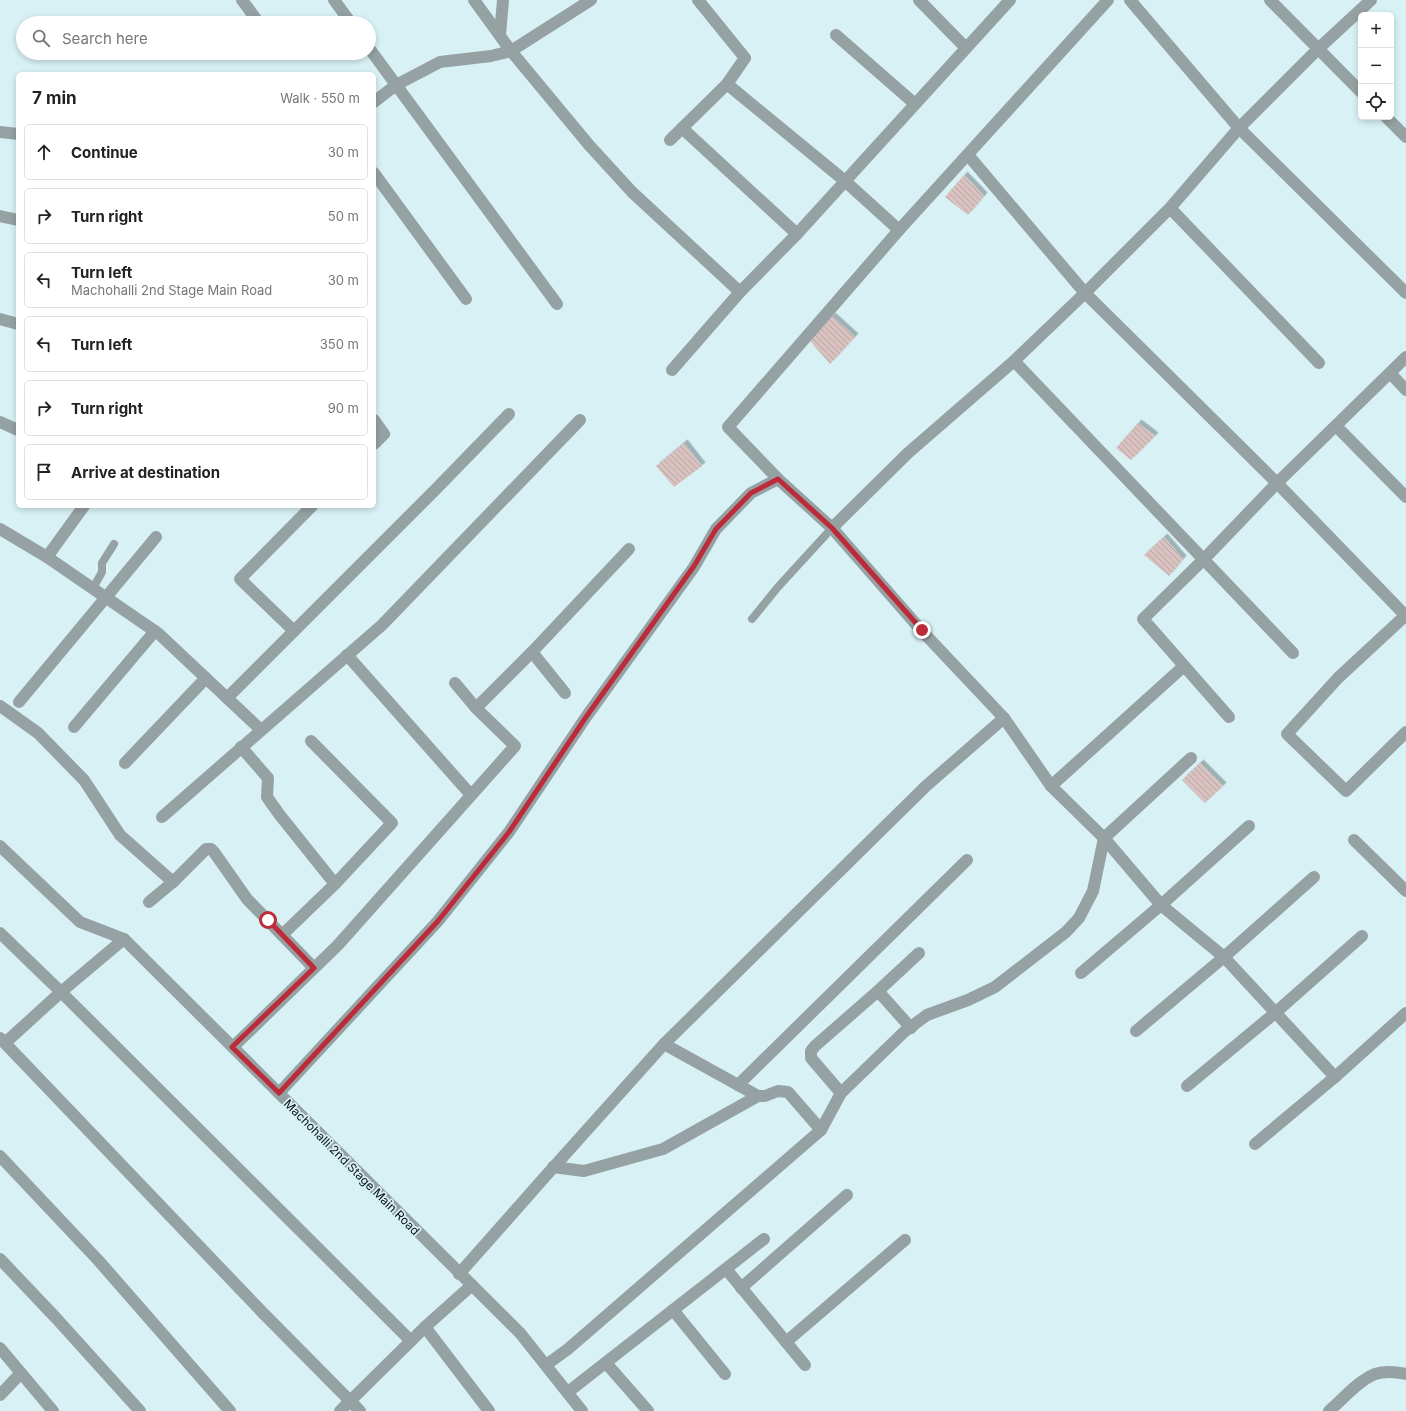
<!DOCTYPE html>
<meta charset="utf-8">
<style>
body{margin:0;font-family:Inter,sans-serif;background:#f6f6f6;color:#222}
.controls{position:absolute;right:12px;top:12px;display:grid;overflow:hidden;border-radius:6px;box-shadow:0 2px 6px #0003}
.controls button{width:36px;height:36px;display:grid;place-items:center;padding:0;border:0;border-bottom:1px solid #e0e0e0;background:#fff;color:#222;font:20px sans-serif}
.stop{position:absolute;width:12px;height:12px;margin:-9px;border:3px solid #bc2b39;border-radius:50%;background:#fff}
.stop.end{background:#bc2b39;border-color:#fff;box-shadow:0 1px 4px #0008}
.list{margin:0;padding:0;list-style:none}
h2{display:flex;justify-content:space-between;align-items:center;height:52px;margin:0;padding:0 16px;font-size:17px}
h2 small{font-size:13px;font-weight:400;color:#767676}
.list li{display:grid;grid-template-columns:26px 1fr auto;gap:12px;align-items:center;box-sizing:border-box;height:56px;margin:0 8px 8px;padding:0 8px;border:1px solid #e0e0e0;border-radius:6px}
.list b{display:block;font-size:15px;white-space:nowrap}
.list p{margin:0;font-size:13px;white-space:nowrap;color:#767676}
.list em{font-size:13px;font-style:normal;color:#767676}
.icon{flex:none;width:22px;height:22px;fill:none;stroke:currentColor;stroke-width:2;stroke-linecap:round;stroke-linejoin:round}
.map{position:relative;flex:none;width:1406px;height:1411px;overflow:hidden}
.search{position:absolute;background:#fff;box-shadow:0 2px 6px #0003;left:16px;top:16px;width:360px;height:44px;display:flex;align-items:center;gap:10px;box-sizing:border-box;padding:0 14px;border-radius:22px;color:#767676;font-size:15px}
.panel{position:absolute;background:#fff;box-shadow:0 2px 6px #0003;left:16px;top:72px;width:360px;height:436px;border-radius:6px}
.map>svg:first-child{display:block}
.building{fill:url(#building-back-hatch);filter:url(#shadow)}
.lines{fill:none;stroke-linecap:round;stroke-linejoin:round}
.lane{stroke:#96a1a3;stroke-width:8}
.street{stroke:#96a1a3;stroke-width:12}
.route{stroke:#bc2b39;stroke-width:5}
.labels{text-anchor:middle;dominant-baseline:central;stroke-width:3.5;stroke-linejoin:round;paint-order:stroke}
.street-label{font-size:12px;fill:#060e10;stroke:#d7f1f5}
</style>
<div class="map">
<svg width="1406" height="1411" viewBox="0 0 1406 1411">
<defs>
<pattern id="building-back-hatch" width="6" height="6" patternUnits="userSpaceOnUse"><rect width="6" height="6" fill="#d9c1c0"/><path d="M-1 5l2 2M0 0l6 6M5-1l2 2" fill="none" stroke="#b9a5a4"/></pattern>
<filter id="shadow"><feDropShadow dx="3.5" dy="-3.5" stdDeviation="0" flood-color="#0004"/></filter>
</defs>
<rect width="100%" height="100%" fill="#d7f1f5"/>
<!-- building -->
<g class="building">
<polygon points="964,175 984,196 968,215 945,197"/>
<polygon points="832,316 855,337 830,364 810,341"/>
<polygon points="1138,423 1155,436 1131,460 1116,448"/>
<polygon points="684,443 702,466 674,487 656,466"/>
<polygon points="1164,537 1183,559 1169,576 1144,555"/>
<polygon points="1200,763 1223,786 1205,803 1182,780"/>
</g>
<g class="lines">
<!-- lane -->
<g class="lane">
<polyline points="93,588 102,572 102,563 114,544"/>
<polyline points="752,619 778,587 832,528"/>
</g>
<!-- street -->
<g class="street">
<polyline points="242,0 259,23"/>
<polyline points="334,0 351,23"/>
<polyline points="474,0 511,51 589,145 632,192 740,292"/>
<polyline points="919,0 966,48"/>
<polyline points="1108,0 899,230 728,427 778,479 832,528 922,631 1004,718 1051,786 1104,838 1161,905 1224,957 1335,1077"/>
<polyline points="1130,0 1239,128 1406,293"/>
<polyline points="1270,0 1361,92"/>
<polyline points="500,35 503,0"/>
<polyline points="836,35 915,104"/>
<polyline points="369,48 557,304"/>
<polyline points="727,84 845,181 899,230"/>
<polyline points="374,102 396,85 440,62 491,56 511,51 591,0"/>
<polyline points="1386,117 1406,137"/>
<polyline points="682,128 797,234"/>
<polyline points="0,132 18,134"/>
<polyline points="670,140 727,84 745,58 698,0"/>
<polyline points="968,155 1085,293 1277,483 1406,616"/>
<polyline points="374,173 466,299"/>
<polyline points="1170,208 1319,363"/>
<polyline points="0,216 18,220"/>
<polyline points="0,319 18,324"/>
<polyline points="1014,361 1293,653"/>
<polyline points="672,370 740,292 797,234 1010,0"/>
<polyline points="1390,373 1406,390"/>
<polyline points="374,420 384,434 374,444"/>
<polyline points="0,422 18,430"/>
<polyline points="1336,426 1406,497"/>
<polyline points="832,528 908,453 1014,361 1085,293 1170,208 1239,128 1318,49 1371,0"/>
<polyline points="0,529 47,557 159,634 261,730"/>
<polyline points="47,557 84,506"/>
<polyline points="1406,615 1338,678 1287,734 1346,791 1406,732"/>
<polyline points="294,631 240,579 312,506"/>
<polyline points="532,652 565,693"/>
<polyline points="347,655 471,795"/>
<polyline points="227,698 437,488 509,414"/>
<polyline points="19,702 156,537"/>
<polyline points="0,706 38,733 84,780 120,835 173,882"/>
<polyline points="476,708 532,652 629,549"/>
<polyline points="1229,717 1143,619 1204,559 1277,483 1406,357"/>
<polyline points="74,727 155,631"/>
<polyline points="241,747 268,778 267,797 279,814 335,884"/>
<polyline points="125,763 206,678"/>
<polyline points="1051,786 1184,666"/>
<polyline points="162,817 382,625 580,420"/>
<polyline points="1354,840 1406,891"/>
<polyline points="0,846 80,922 124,939 520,1333 582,1411"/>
<polyline points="149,902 173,882 206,849 211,849 214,852 247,899 314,968"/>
<polyline points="0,933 61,992 411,1341"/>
<polyline points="282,935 335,884 392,823 311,741"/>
<polyline points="1081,973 1161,905 1249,826"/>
<polyline points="878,991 911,1028"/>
<polyline points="1136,1031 1224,957 1314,877"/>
<polyline points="0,1038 263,1313 360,1411"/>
<polyline points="5,1043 61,992 124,939"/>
<polyline points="664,1044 758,1096 765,1096 778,1091 788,1092 821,1130"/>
<polyline points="233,1047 338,945 515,746 476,708 455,683"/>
<polyline points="738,1085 967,860"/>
<polyline points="1187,1086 1275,1013 1362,936"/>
<polyline points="279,1093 438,921 509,832 586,717 694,567 716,529 751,493 778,479"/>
<polyline points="841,1093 811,1058 811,1051 815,1046 878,991 919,953"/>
<polyline points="1255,1144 1335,1077 1406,1013"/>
<polyline points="0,1156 98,1260 230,1411"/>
<polyline points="553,1167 584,1171 663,1149 758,1096"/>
<polyline points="0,1259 56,1318 140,1411"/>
<polyline points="726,1269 805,1365"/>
<polyline points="459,1274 543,1179 664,1044 926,786 1004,718"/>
<polyline points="741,1288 847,1195"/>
<polyline points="673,1310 725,1374"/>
<polyline points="425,1327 489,1411"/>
<polyline points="786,1342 905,1240"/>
<polyline points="0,1348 53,1411"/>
<polyline points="606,1363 648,1411"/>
<polyline points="546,1365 568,1349 821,1130 841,1093 904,1032 927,1015 968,1000 995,987 1066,932 1079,918 1093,891 1104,838 1191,758"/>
<polyline points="568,1392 764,1239"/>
<polyline points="0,1395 21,1373"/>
<polyline points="340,1411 425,1327 472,1285"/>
<path d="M1329,1411c14,-12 29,-30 46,-37 9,-3 22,-2 31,0"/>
</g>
</g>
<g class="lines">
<!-- route -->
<polyline class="route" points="268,920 314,968 232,1047 279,1093 438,921 509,832 586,717 694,566 716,529 751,493 778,479 832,528 922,630"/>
</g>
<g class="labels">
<!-- street labels -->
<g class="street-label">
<text transform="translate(352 1167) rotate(45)">Machohalli 2nd Stage Main Road</text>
</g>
</g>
</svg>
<div class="controls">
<button>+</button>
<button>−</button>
<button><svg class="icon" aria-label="locate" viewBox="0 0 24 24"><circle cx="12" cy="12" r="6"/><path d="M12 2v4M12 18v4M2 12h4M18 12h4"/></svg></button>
</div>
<div class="stop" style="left:268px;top:920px"></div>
<div class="stop end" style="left:922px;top:630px"></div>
<div class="search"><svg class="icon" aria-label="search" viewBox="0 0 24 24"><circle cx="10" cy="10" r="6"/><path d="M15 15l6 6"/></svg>Search here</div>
<section class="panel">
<h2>7 min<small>Walk · 550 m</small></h2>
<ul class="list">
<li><svg class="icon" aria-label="ahead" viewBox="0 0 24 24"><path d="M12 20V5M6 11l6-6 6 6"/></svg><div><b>Continue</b></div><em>30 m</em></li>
<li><svg class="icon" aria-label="right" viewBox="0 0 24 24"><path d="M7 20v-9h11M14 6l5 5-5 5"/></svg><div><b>Turn right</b></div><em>50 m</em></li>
<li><svg class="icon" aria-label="left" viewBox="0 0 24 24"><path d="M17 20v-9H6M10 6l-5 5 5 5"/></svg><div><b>Turn left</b><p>Machohalli 2nd Stage Main Road</p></div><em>30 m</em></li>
<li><svg class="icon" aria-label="left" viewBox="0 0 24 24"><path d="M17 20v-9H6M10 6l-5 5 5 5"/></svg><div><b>Turn left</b></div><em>350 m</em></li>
<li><svg class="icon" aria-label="right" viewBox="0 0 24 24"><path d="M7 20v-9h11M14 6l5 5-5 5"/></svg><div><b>Turn right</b></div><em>90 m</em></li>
<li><svg class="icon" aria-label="arrive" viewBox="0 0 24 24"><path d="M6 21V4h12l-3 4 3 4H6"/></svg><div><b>Arrive at destination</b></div></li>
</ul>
</section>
</div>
